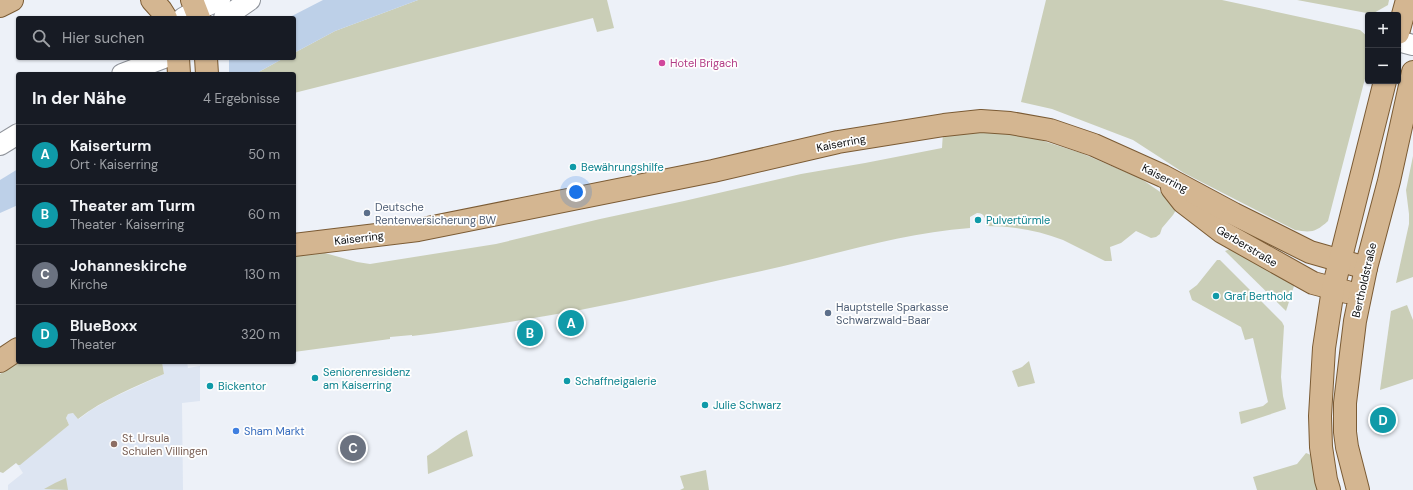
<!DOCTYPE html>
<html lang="de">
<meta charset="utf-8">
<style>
body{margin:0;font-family:"DM Sans",sans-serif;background:#20242c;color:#f1f3f6}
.controls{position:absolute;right:12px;top:12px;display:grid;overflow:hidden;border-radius:4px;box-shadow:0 1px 3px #0004}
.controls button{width:36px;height:36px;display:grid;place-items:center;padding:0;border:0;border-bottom:1px solid #363941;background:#171b24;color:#f1f3f6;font:20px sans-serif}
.you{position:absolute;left:576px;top:192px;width:14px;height:14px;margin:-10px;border:3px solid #fff;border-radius:50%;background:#1a73e8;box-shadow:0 0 0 6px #1a73e833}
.badge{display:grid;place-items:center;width:26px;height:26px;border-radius:50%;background:#7c3aed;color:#fff;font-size:13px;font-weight:700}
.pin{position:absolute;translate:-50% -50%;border:2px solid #fff;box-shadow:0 1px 4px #0006}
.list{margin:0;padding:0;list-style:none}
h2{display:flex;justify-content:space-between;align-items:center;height:52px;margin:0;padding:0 16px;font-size:17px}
h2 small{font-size:13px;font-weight:400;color:#9ea1a6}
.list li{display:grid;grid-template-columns:26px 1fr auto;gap:12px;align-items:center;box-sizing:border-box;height:60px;padding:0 16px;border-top:1px solid #363941}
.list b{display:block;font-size:15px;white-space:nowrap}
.list p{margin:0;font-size:13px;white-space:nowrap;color:#9ea1a6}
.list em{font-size:13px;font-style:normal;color:#9ea1a6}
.icon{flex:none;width:22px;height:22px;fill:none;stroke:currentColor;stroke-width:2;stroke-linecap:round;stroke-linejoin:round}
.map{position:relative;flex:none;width:1413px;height:490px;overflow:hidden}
.search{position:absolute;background:#171b24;box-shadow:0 1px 3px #0004;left:16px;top:16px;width:280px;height:44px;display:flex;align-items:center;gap:10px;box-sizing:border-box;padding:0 14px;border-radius:4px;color:#9ea1a6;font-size:15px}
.panel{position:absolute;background:#171b24;box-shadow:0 1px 3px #0004;left:16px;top:72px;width:280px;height:292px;border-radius:4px}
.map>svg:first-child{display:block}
.built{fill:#dde5f2}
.green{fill:#caceb7}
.water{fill:#bdd0e8}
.pier{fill:#edf1f8}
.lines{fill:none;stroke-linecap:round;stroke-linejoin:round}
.minor-casing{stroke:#90949b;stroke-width:22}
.major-casing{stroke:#7b5b34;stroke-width:24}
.minor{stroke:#fff;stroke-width:20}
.major{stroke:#d4b691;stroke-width:22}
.hotel-dot{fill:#d1479c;stroke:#fefefe;stroke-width:1.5}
.culture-dot{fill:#0f9aa8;stroke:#fefefe;stroke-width:1.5}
.service-dot{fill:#5c6f8a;stroke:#fefefe;stroke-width:1.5}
.shop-dot{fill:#3f7fe0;stroke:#fefefe;stroke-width:1.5}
.education-dot{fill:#8d6e63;stroke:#fefefe;stroke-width:1.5}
.labels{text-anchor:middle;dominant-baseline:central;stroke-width:3.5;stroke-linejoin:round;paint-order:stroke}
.hotel-label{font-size:11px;fill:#b23c85;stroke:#fefefe;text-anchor:start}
.street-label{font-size:11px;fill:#0a0c0e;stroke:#fefefe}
.culture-label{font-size:11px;fill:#0d838f;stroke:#fefefe;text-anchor:start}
.service-label{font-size:11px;fill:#4e5e75;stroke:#fefefe;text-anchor:start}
.shop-label{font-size:11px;fill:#366cbe;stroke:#fefefe;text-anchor:start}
.education-label{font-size:11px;fill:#785e54;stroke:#fefefe;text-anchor:start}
</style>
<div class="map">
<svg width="1413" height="490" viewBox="0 0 1413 490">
<rect width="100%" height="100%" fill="#edf1f8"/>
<!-- built -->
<polygon class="built" points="162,362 187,362 188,368 200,366 200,401 182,403 183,490 8,490 8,485 23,473 18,465 20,464 69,425 66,418 68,414 73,413 79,419 91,410 112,398 164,374"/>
<!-- green -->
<g class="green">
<polygon points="418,0 607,0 614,28 597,32 593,18 294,93 294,74 255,74 284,58 294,58 294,53 335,31"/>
<path d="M1046,0h176l138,30 8,7v30l-40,154c-12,11 -17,12 -33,9l-111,-57 -51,-33 -81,-31 -31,-7z"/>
<polygon points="1297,0 1389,0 1388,5 1372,14"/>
<path d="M943,132h66l28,7 44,14 59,25 39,27 -6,10 -11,13 -2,6 -4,3 -5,1 -15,-7 -15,12 -11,4 2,14h-7c-14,-7 -28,-14 -42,-21 -25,-10 -51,-14 -77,-14 0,-7 -1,-13 -9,-13l-7,4v11c-69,5 -136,27 -204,42 -62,13 -124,28 -186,40 -56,10 -112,19 -168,26v-1l-22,2v2l-96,13v-99l20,-3 43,12 13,2 126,-20 104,-25 84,-18 117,-27 64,-11 77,-15z"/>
<polygon points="1413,156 1413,277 1396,283 1409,224 1409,214 1406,190"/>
<polygon points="1230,249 1236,250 1295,283 1286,311 1225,251"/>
<polygon points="1217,260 1220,260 1282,322 1284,326 1281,377 1283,396 1286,409 1241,424 1239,412 1263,406 1268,402 1253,338 1245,340 1241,327 1192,300 1189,291 1197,285"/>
<polygon points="1407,305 1413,320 1413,379 1380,390 1391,311"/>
<path d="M18,361l144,1 2,12c-30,13 -60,25 -86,45l-5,-6 -5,1 -2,4 3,7 -49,40h-2l-2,-2 -13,10 -3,-1v-98z"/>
<polygon points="1029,361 1035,383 1018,387 1012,371 1022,367"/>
<path d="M467,430l6,26 -45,18 -1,-18c14,-8 26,-20 40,-26z"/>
<polygon points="1306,453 1311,455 1313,459 1319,490 1257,490 1253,477 1297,464"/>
<polygon points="706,470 709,490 680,490 684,488 680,476"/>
<polygon points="66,478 68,490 44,489 55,483"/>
</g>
<!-- water -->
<g class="water">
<polygon points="323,0 418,0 335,31 294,53 294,18 288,18"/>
<polygon points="202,58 284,58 255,74 176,74"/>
<polygon points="18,169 18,205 0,213 0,180"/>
</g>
<!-- pier -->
<polygon class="pier" points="197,58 229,58 229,74 174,74"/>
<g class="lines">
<!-- minor casing -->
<g class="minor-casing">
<g id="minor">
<polyline points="183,18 197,10 220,0"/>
<polyline points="224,18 250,0"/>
<polyline points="1398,41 1413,45"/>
<polyline points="122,74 164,58"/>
<polyline points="0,145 18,134"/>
</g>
</g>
<!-- major casing -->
<g class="major-casing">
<g id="major">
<polyline points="152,0 161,10 166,18"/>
<polyline points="192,0 199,18"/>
<polyline points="0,6 12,0"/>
<polyline points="1398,33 1407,0"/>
<polyline points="178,58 179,74"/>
<polyline points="206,58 207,74"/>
<polyline points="1172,188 1183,202 1222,232 1313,283 1347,292"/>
<polyline points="294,245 418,230 713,171 838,142 944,125 981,121 1010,123 1050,130 1094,145 1163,176 1234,214 1310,252 1366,268"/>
<polyline points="0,361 18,349"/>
<polyline points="1329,490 1326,480 1321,447 1320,416 1324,348 1333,289 1385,81"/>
<polyline points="1358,490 1347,447 1345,432 1345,403 1355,321 1366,268 1389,181 1413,72"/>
</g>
</g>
<!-- minor -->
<use href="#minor" class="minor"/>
<!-- major -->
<use href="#major" class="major"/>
</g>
<!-- markers -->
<circle class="hotel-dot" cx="662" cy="63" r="4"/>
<g class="culture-dot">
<circle cx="573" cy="167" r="4"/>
<circle cx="978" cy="220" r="4"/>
<circle cx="1216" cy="296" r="4"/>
<circle cx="315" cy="378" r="4"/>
<circle cx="567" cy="381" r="4"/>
<circle cx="210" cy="386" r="4"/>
<circle cx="705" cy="405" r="4"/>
</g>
<g class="service-dot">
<circle cx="367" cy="213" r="4"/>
<circle cx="828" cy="313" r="4"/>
</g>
<circle class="shop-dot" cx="236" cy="431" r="4"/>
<circle class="education-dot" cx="114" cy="444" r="4"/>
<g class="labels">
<!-- hotel labels -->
<g class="hotel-label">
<text x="670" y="63">Hotel Brigach</text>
</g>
<!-- street labels -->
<g class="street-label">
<text transform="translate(841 143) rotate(-11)">Kaiserring</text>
<text transform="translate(1165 178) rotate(27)">Kaiserring</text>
<text transform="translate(359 238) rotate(-7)">Kaiserring</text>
<text transform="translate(1247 246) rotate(31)">Gerberstraße</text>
<text transform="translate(1364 280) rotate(-77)">Bertholdstraße</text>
</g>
<!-- culture labels -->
<g class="culture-label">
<text x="581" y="167">Bewährungshilfe</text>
<text x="986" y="220">Pulvertürmle</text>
<text x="1224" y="296">Graf Berthold</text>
<text x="323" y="372">Seniorenresidenz<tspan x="323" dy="13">am Kaiserring</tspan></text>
<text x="575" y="381">Schaffneigalerie</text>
<text x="218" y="386">Bickentor</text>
<text x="713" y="405">Julie Schwarz</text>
</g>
<!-- service labels -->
<g class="service-label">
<text x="375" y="207">Deutsche<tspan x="375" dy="13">Rentenversicherung BW</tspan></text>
<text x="836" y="307">Hauptstelle Sparkasse<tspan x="836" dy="13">Schwarzwald-Baar</tspan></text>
</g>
<!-- shop labels -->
<g class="shop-label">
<text x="244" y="431">Sham Markt</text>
</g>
<!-- education labels -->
<g class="education-label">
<text x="122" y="438">St. Ursula<tspan x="122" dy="13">Schulen Villingen</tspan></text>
</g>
</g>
</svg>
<div class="controls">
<button>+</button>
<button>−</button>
</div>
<div class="you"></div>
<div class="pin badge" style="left:571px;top:323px;background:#0f9aa8">A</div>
<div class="pin badge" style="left:530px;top:333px;background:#0f9aa8">B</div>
<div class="pin badge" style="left:353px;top:448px;background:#6b7280">C</div>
<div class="pin badge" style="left:1383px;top:420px;background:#0f9aa8">D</div>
<div class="search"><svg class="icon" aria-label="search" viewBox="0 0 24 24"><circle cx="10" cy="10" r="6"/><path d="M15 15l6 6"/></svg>Hier suchen</div>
<section class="panel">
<h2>In der Nähe<small>4 Ergebnisse</small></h2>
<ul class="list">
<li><span class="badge" style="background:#0f9aa8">A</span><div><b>Kaiserturm</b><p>Ort · Kaiserring</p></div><em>50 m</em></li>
<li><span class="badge" style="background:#0f9aa8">B</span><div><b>Theater am Turm</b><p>Theater · Kaiserring</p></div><em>60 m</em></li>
<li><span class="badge" style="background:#6b7280">C</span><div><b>Johanneskirche</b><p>Kirche</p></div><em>130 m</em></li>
<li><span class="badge" style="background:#0f9aa8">D</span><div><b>BlueBoxx</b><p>Theater</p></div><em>320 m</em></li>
</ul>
</section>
</div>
